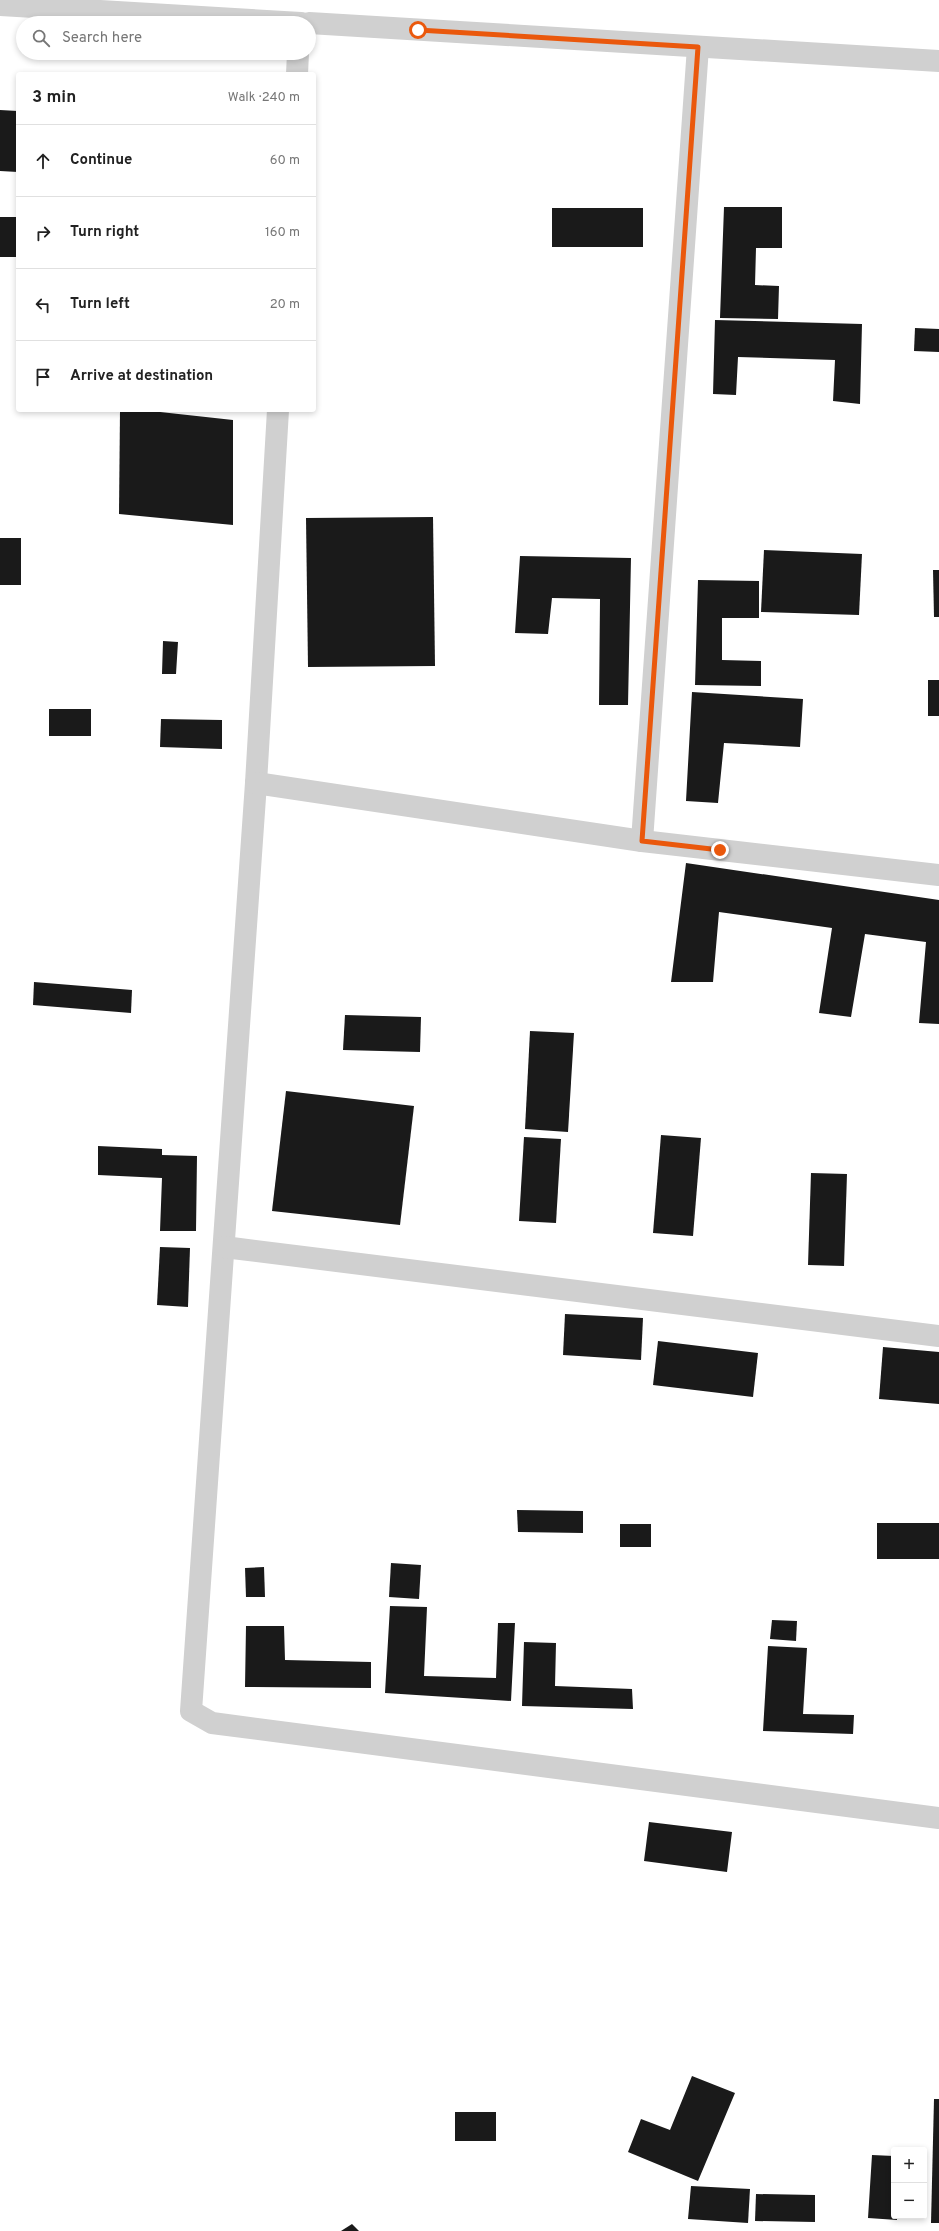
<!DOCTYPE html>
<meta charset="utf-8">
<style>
body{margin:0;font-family:Overpass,sans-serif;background:#f2f2f2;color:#222}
.controls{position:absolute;right:12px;bottom:12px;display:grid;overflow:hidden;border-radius:4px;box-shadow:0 2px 6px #0003}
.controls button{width:36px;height:36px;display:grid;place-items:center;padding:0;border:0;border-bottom:1px solid #e0e0e0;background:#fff;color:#222;font:20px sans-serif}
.stop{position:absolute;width:12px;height:12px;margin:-9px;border:3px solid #ea580c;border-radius:50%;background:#fff}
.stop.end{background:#ea580c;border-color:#fff;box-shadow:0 1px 4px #0008}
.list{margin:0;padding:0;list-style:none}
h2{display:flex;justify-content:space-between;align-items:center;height:52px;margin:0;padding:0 16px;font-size:17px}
h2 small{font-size:13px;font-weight:400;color:#767676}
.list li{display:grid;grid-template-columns:26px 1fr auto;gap:12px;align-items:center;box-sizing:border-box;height:72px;padding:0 16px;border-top:1px solid #e0e0e0}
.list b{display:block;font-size:15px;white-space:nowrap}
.list em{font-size:13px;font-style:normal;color:#767676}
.icon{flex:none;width:22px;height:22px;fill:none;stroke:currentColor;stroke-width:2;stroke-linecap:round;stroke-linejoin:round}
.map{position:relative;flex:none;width:939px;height:2231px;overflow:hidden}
.search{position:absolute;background:#fff;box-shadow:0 2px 6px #0003;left:16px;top:16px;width:300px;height:44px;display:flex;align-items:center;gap:10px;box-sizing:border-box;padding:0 14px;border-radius:22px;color:#767676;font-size:15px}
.panel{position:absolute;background:#fff;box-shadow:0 2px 6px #0003;left:16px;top:72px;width:300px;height:340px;border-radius:4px}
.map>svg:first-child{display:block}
.building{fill:#1a1a1a}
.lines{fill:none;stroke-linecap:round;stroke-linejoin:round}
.minor{stroke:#d0d0d0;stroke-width:22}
.route{stroke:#ea580c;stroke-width:5}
</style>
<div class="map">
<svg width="939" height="2231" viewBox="0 0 939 2231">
<rect width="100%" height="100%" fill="#fff"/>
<!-- building -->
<g class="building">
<polygon points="0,110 18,111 18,172 0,171"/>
<polygon points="724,207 782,207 782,248 756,248 755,285 779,286 778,319 720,318"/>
<rect x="552" y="208" width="91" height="39"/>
<rect x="0" y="217" width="18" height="40"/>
<polygon points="715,320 862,324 860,404 833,401 835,360 738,357 736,395 713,394"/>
<polygon points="915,328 939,329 939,352 914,351"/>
<polygon points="120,410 142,410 233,420 233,525 119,514"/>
<polygon points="433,517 435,666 308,667 306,518"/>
<rect x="0" y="538" width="21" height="47"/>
<polygon points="764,550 862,554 859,615 761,612"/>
<polygon points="520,556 631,558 628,705 599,705 600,599 552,598 548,634 515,633"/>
<polygon points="933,570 939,570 939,617 934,617"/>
<polygon points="698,580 759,581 759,618 722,618 722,660 761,661 761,686 695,685"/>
<polygon points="163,641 178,642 176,674 162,674"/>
<rect x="928" y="680" width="11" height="36"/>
<polygon points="692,692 803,699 800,747 724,743 718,803 686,801"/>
<rect x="49" y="709" width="42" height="27"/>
<polygon points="161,719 222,720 222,749 160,747"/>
<polygon points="686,863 939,900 939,1024 919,1023 926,942 865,934 851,1017 819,1013 832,928 719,912 713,982 671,982"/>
<polygon points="34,982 132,990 131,1013 33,1005"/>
<polygon points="345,1015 421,1017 420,1052 343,1050"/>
<polygon points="530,1031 574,1033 568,1132 525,1129"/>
<polygon points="286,1091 414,1106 400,1225 272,1211"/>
<polygon points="661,1135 701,1138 693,1236 653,1233"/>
<polygon points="524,1137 561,1139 556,1223 519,1221"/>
<polygon points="98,1146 162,1149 162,1155 197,1156 196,1231 160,1231 162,1178 98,1175"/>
<polygon points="811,1173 847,1174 844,1266 808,1265"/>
<polygon points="160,1247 190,1248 188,1307 157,1305"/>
<polygon points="565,1314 643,1318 641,1360 563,1355"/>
<polygon points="658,1341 758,1353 753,1397 653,1385"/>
<polygon points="883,1347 939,1352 939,1404 879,1399"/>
<polygon points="517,1510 583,1511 583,1533 518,1532"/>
<rect x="877" y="1523" width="62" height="36"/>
<rect x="620" y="1524" width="31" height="23"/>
<polygon points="391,1563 421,1565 419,1599 389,1597"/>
<polygon points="264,1567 265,1597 246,1597 245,1568"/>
<polygon points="390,1606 427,1607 424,1676 496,1678 498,1623 515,1623 511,1701 385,1693"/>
<polygon points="772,1620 797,1621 796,1641 770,1639"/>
<polygon points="246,1626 284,1626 285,1660 371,1662 371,1688 245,1687"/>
<polygon points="524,1642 556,1643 555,1686 632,1689 633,1709 522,1706"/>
<polygon points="768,1646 807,1648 803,1714 854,1715 853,1734 763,1731"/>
<polygon points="649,1822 732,1832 727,1872 644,1861"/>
<polygon points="692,2076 735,2093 698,2181 628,2152 641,2119 670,2130"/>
<polygon points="934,2099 939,2099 939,2223 931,2223"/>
<rect x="455" y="2112" width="41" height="29"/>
<polygon points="872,2155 894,2156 894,2216 897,2216 897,2220 868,2218"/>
<polygon points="691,2186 750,2189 748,2223 688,2219"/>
<polygon points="756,2194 815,2195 815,2222 755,2221"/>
<polygon points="352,2224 359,2231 341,2231"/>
</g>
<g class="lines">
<!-- minor -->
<g class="minor">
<polyline points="0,5 301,23"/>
<polyline points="309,23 939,61"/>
<polyline points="297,74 298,53"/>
<polyline points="278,410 256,783 191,1711 212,1723 939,1818"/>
<polyline points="256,783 642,841 939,875"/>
<polyline points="642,841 698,47"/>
<polyline points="224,1247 939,1336"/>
</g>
</g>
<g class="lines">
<!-- route -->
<polyline class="route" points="418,30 698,47 642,841 720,850"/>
</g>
</svg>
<div class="controls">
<button>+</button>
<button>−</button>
</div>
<div class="stop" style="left:418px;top:30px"></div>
<div class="stop end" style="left:720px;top:850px"></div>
<div class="search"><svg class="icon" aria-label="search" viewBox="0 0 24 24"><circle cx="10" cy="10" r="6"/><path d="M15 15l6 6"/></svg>Search here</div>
<section class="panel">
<h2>3 min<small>Walk · 240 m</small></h2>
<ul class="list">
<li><svg class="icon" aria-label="ahead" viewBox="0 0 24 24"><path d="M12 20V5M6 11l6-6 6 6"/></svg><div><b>Continue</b></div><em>60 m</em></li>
<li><svg class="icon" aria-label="right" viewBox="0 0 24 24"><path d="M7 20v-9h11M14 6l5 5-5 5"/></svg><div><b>Turn right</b></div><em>160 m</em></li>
<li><svg class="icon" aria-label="left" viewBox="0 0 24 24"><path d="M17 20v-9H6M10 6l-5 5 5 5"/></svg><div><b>Turn left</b></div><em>20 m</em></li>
<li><svg class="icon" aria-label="arrive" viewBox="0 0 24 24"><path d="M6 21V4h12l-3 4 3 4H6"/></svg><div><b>Arrive at destination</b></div></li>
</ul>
</section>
</div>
